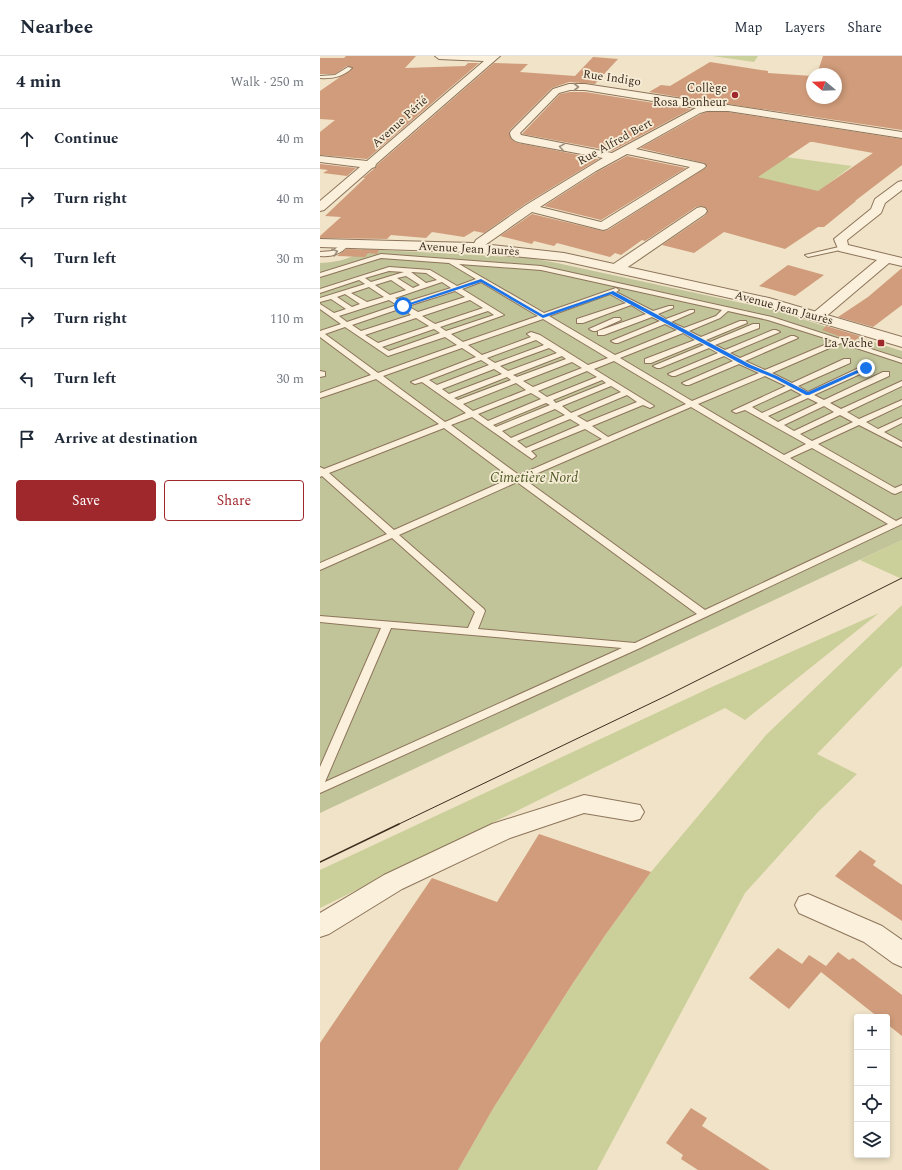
<!DOCTYPE html>
<meta charset="utf-8">
<style>
body{margin:0;font-family:Spectral,serif;background:#f6f6f7;color:#1f2937}
.controls{position:absolute;right:12px;bottom:12px;display:grid;overflow:hidden;border-radius:4px;box-shadow:0 2px 6px #0003}
.controls button{width:36px;height:36px;display:grid;place-items:center;padding:0;border:0;border-bottom:1px solid #e0e1e3;background:#fff;color:#1f2937;font:20px sans-serif}
.compass{position:absolute;left:486px;top:12px;width:36px;height:36px;border-radius:50%;background:#fff;box-shadow:0 2px 6px #0003;rotate:289deg}
.stop{position:absolute;width:12px;height:12px;margin:-9px;border:3px solid #1a73e8;border-radius:50%;background:#fff}
.stop.end{background:#1a73e8;border-color:#fff;box-shadow:0 1px 4px #0008}
.list{margin:0;padding:0;list-style:none}
h2{display:flex;justify-content:space-between;align-items:center;height:52px;margin:0;padding:0 16px;font-size:17px}
h2 small{font-size:13px;font-weight:400;color:#747a83}
.list li{display:grid;grid-template-columns:26px 1fr auto;gap:12px;align-items:center;box-sizing:border-box;height:60px;padding:0 16px;border-top:1px solid #e0e1e3}
.list b{display:block;font-size:15px;white-space:nowrap}
.list em{font-size:13px;font-style:normal;color:#747a83}
.actions{display:flex;gap:8px;padding:12px 16px}
.actions a{flex:1;padding:9px 0;border:1px solid #9f282d;border-radius:4px;text-align:center;font-size:14px;color:#9f282d}
.actions .main{background:#9f282d;color:#fff}
.icon{flex:none;width:22px;height:22px;fill:none;stroke:currentColor;stroke-width:2;stroke-linecap:round;stroke-linejoin:round}
.map{position:relative;flex:none;width:582px;height:1114px;overflow:hidden}
header{display:flex;align-items:center;gap:24px;box-sizing:border-box;height:56px;padding:0 20px;background:#fff;border-bottom:1px solid #e0e1e3}
header strong{font-size:19px}
nav{display:flex;gap:22px;margin-inline-start:auto;font-size:14px}
main{display:flex}
aside{flex:1;background:#fff}
.map>svg:first-child{display:block}
.green{fill:#cbcf9a}
.cemetery{fill:#c1c499}
.building{fill:#d09c7b;fill-rule:evenodd}
.lines{fill:none;stroke-linecap:round;stroke-linejoin:round}
.service-casing{stroke:#8d745b;stroke-width:2}
.minor-casing{stroke:#8d745b;stroke-width:2}
.tertiary-casing{stroke:#8d745b;stroke-width:2}
.service{fill:#faf0db;fill-rule:evenodd}
.minor{fill:#faf0db;fill-rule:evenodd}
.tertiary{fill:#faf0db;fill-rule:evenodd}
.tram-far1{stroke:#3d2d1f;stroke-width:1}
.tram{stroke:#3d2d1f;stroke-width:1.5}
.oneway{stroke:#9c8e7d}
.route{fill:#1a73e8}
.poi-dot{fill:#9f282d;stroke:#f7edd7;stroke-width:1.5}
.labels{text-anchor:middle;dominant-baseline:central;stroke-width:3.5;stroke-linejoin:round;paint-order:stroke}
.far-street-label{font-size:12px;fill:#3d2d1f;stroke:#f7edd7}
.far-poi-label{font-size:12px;fill:#3d2d1f;stroke:#f7edd7;text-anchor:end}
.park-label{font-size:14px;font-style:italic;fill:#4f5a25;stroke:#f7edd7}
</style>
<header>
<strong>Nearbee</strong>
<nav><a>Map</a><a>Layers</a><a>Share</a></nav>
</header>
<main>
<aside>
<h2>4 min<small>Walk · 250 m</small></h2>
<ul class="list">
<li><svg class="icon" aria-label="ahead" viewBox="0 0 24 24"><path d="M12 20V5M6 11l6-6 6 6"/></svg><div><b>Continue</b></div><em>40 m</em></li>
<li><svg class="icon" aria-label="right" viewBox="0 0 24 24"><path d="M7 20v-9h11M14 6l5 5-5 5"/></svg><div><b>Turn right</b></div><em>40 m</em></li>
<li><svg class="icon" aria-label="left" viewBox="0 0 24 24"><path d="M17 20v-9H6M10 6l-5 5 5 5"/></svg><div><b>Turn left</b></div><em>30 m</em></li>
<li><svg class="icon" aria-label="right" viewBox="0 0 24 24"><path d="M7 20v-9h11M14 6l5 5-5 5"/></svg><div><b>Turn right</b></div><em>110 m</em></li>
<li><svg class="icon" aria-label="left" viewBox="0 0 24 24"><path d="M17 20v-9H6M10 6l-5 5 5 5"/></svg><div><b>Turn left</b></div><em>30 m</em></li>
<li><svg class="icon" aria-label="arrive" viewBox="0 0 24 24"><path d="M6 21V4h12l-3 4 3 4H6"/></svg><div><b>Arrive at destination</b></div></li>
</ul>
<div class="actions"><a class="main">Save</a><a>Share</a></div>
</aside>
<div class="map">
<svg width="582" height="1114" viewBox="0 0 582 1114">
<rect width="100%" height="100%" fill="#f0e3c7"/>
<!-- green -->
<g class="green">
<polygon points="392,0 438,0 434,6"/>
<polygon points="458,100 532,110 467,159 406,145 311,210 299,207"/>
<polygon points="582,484 582,523 540,504"/>
<polygon points="582,549 582,610 497,698 537,718 498,756 425,837 277,1114 138,1114 174,1051 253,927 286,878 331,816 446,679"/>
<polygon points="559,557 425,664 405,652 0,852 0,814 394,630"/>
</g>
<!-- cemetery -->
<path class="cemetery" d="M43,193l167,9 27,5 217,47 128,41v189l-582,273v-550c16,-1 31,-3 43,-14z"/>
<!-- building -->
<g class="building">
<polygon points="26,0 96,0 85,12 145,10 148,7 159,7 47,103 0,99 0,76 15,64 0,63 0,35 33,12 27,10 15,18 0,18 0,2 24,2"/>
<polygon points="503,0 582,0 582,74 408,48 387,48 376,44 329,36 341,29 350,30 390,6 448,15 448,17 492,20 492,42 516,42 516,18 497,18"/>
<polygon points="273,1 298,3 275,28 249,26 232,32 190,74 189,77 192,84 198,87 279,103 205,148 164,177 154,175 144,181 112,176 106,182 71,179 67,183 0,182 0,180 21,161 5,160 45,122 43,122 55,112 57,109 174,7 208,8 200,16 255,20"/>
<polygon points="250,36 265,36 371,53 292,95 202,78 240,38"/>
<path d="M387,56h21l174,27v26l-47,36h1l-32,26h-6l-33,22 -61,-17 -30,21 -32,-8 44,-30 2,-5 -3,-3 -4,-1 -5,1 -51,34 -3,-1 -21,15 -6,-2 -5,4 -53,-14 -3,3 -20,-5 -2,3 -32,-8 32,-22 71,17 5,-1 99,-63 -3,-4 -64,-15 61,-34zM490,86h3l60,11 -55,38 -60,-14z"/>
<polygon points="307,100 366,112 281,164 224,150 277,116"/>
<polygon points="0,108 36,112 27,120 3,117 8,114 0,113"/>
<polygon points="26,193 59,194 57,198 48,197 45,201 17,200"/>
<polygon points="468,209 504,219 475,240 439,230"/>
<polygon points="582,212 582,249 553,271 518,261 548,241"/>
<polygon points="506,270 540,280 535,285 524,282 502,274"/>
<polygon points="219,778 331,816 286,878 253,927 174,1051 138,1114 0,1114 0,987 112,822 177,846"/>
<polygon points="540,794 556,805 553,809 582,829 582,865 515,820"/>
<polygon points="458,892 482,908 489,899 506,910 518,896 529,904 533,902 582,939 582,980 567,968 567,961 558,961 501,916 469,953 429,922"/>
<polygon points="371,1052 387,1062 382,1070 450,1114 378,1114 361,1103 363,1099 346,1087"/>
</g>
<g class="lines">
<!-- service casing -->
<g class="service-casing">
<g id="service">
<path d="M28,11l4,1c-9,9 -20,11 -32,10v-2l15,-1z"/>
<path d="M24,187l5,1c-7,10 -17,13 -29,12v-4l12,-1z"/>
<polygon points="523,190 525,191 525,193 488,201 485,199"/>
<path d="M61,198l160,12 231,51 130,42v4l-61,-20 -69,30 20,10 52,-24h6v4l-52,23 10,6 55,-26h6v4l-55,25 10,5 59,-28h6v4l-59,27 11,6 61,-28v5l-55,26 12,7 43,-19v5l-36,17 12,7 24,-11v5l-18,9 18,10v5l-43,-22 -41,19 77,44 7,-3v6l-7,3 -3,-1 -80,-45 -22,10 106,63 6,-3v6l-262,124 -320,145v-26l61,-139 -61,-6v-6l148,12 7,-16 -83,-74 -72,32v-7l67,-29 -65,-58 -2,1v-10l4,2 115,-45 -63,-45 -56,19v-5l51,-18 -51,-38v-6l21,-7 -21,-15v-5l14,9 12,-4 -15,-10 -11,3v-4l45,-14 -6,-4 -39,13v-4l69,-22 41,3 27,16 19,-7 -27,-16 -68,-5 -61,19v-4zM139,208l82,6 181,40 -6,6 -32,12 -13,-6 23,-10v-2h-4l-24,9 -8,-5 15,-6v-2h-4l-16,5 -37,-19 3,-2 -3,-2 -72,25zM69,215l15,1 -33,10 -6,-4zM91,216l15,1 11,7 -11,3zM86,220l14,9 -7,3 -16,-10zM71,224l15,10 -16,5 -15,-10zM122,226l9,6 -48,15 -8,-5zM161,226l57,34 -75,26 -12,-8 53,-19 -42,-26zM49,231l15,10 -17,5 -16,-9zM135,235l10,6 -47,15 -10,-6zM25,238l15,10 -8,3 -15,-10zM290,238l16,9 -49,16v4h6l48,-18 15,9 -48,17v4h6l48,-18 8,4 -49,20 4,2h3l47,-19 12,6 -62,25 -66,-39zM69,244l8,5 -50,17 -8,-6zM150,244l13,8 -48,16 -13,-8zM82,252l9,7 -50,16 -9,-6zM168,255l6,4 -48,16 -6,-4zM408,255l40,9 66,21 -69,29 -20,-9 53,-23 -4,-2h-3l-51,22 -10,-5 50,-21 -4,-2h-3l-48,20 -10,-5 44,-17v-4h-6l-43,18 -4,-2 41,-17 -1,-2h-6l-39,16 -12,-6 31,-13zM96,262l13,8 -51,17 -13,-8zM223,263l65,39 -20,7 -48,-30 -9,-3 -4,2 4,3 -49,18 -14,-10zM25,271l43,29 57,-19 12,8 -79,28 -53,-39zM114,273l6,4 -51,18 -7,-4zM363,277l12,7 -50,19v4h6l49,-20 4,2 -51,21 4,2h3l49,-20 9,5 -50,21 4,2h3l49,-20 9,5 -51,22 4,2h3l50,-21 20,9 -67,28 -72,-43zM216,284l8,5 -49,18 -8,-5zM142,292l14,9 -65,25 4,2 7,-2 44,31 -21,9 -62,-46zM229,292l8,5 -49,18 -8,-5zM242,300l4,3 -49,18 -4,-2zM161,304l8,5 -52,20 -8,-5zM294,305l72,43 -78,33 -16,-11 51,-21 7,3 4,-2 -60,-37zM252,306l10,6 -49,19 -10,-6zM174,313l8,5 -53,20 -7,-5zM267,315l10,6 -50,20 -9,-6zM445,320l21,10 -54,25 4,2 9,-3 61,34 -22,11 -86,-51zM187,321l4,3 -53,20 -4,-2zM282,324l4,3 -50,20 -3,-3zM196,327l10,7 -53,21 -10,-7zM291,330l10,6 -50,21 -9,-7zM471,333l11,6 -40,18 -10,-6zM211,337l10,6 -53,22 -10,-7zM307,339l10,7 -50,20 -10,-6zM488,342l10,5 -40,19 -10,-6zM226,347l4,2 -54,22 -3,-2zM504,350l10,6 -40,19 -10,-6zM371,351l197,117 -183,86 -181,-131zM235,353l10,6 -54,23 -9,-7zM520,359l13,7 -41,19 -12,-7zM152,361l60,42 4,-3 -5,-5 54,-22 17,10 -83,36 -68,-50zM250,363l10,6 -54,23 -9,-7zM124,372l67,50 -117,52 -65,-57zM197,426l180,132 -62,29 -157,-14 7,-18 -1,-2 -85,-74zM71,572l231,20 -297,134z"/>
<polygon points="294,262 300,262 301,264 276,275 273,275 269,273"/>
<polygon points="0,315 5,316 5,320 0,321"/>
</g>
</g>
<!-- minor casing -->
<g class="minor-casing">
<g id="minor">
<polygon points="115,0 180,0 56,108 55,111 52,112 4,154 0,155 0,145 40,111 0,106 0,100 47,105 164,5 119,3"/>
<path d="M249,28h16l111,17 11,4h21l174,27v6l-174,-27h-21l-7,2 -64,36 68,15 2,2 -2,2 -97,61 -4,1 -71,-18 -47,33 -3,7h-10l-1,-3 5,-9 50,-35 77,-47 -80,-15c-7,-1 -12,-3 -13,-10l1,-2 42,-42zM250,34h15l111,18 -84,45 -91,-18 -1,-2 39,-40zM307,98l63,13 -89,55 -61,-15 56,-36z"/>
<polygon points="582,125 582,134 565,147 561,157 527,184 528,189 582,202 582,210 569,207 503,263 498,264 493,263 491,260 493,257 557,204 519,195 514,183 551,153 555,143 578,126"/>
<polygon points="381,151 385,152 387,155 385,158 302,215 292,215 290,212 292,209 377,152"/>
<polygon points="264,739 320,749 324,756 320,763 312,765 264,757 190,782 82,833 9,878 0,881 0,857 64,819 172,768"/>
<polygon points="488,838 562,870 582,884 582,911 573,907 544,886 479,857 475,849 479,841"/>
</g>
</g>
<!-- tertiary casing -->
<g class="tertiary-casing">
<polygon id="tertiary" points="0,183 153,187 244,197 449,242 582,281 582,291 441,249 244,205 153,196 0,191"/>
</g>
<!-- service -->
<use href="#service" class="service"/>
<!-- minor -->
<use href="#minor" class="minor"/>
<!-- tertiary -->
<use href="#tertiary" class="tertiary"/>
<!-- tram-far1 -->
<polyline class="tram-far1" points="77,769 348,639 582,522"/>
<!-- tram -->
<polyline class="tram" points="0,806 79,768"/>
</g>
<!-- one-way arrows -->
<defs><path id="oneway-chevron" d="M-2-3.5L2.5 0L-2 3.5" fill="none" stroke-width="1.6" stroke-linecap="round" stroke-linejoin="round"/></defs>
<g class="oneway">
<use href="#oneway-chevron" transform="translate(256 31)"/>
<use href="#oneway-chevron" transform="translate(242 91) rotate(-170)"/>
<use href="#oneway-chevron" transform="translate(15 196) rotate(-18)"/>
</g>
<!-- route -->
<polygon class="route" points="161,223 223,259 293,235 431,309 457,320 488,336 544,311 549,312 489,339 486,339 454,322 427,311 291,238 223,262 161,226 84,251 81,250"/>
<!-- markers -->
<g class="poi-dot">
<circle cx="415" cy="39" r="4"/>
<rect x="557" y="283" width="8" height="8" rx="2"/>
</g>
<g class="labels">
<!-- far-street labels -->
<g class="far-street-label">
<text transform="translate(292 22) rotate(8)">Rue Indigo</text>
<text transform="translate(80 66) rotate(-42)">Avenue Périé</text>
<text transform="translate(295 86) rotate(-29)">Rue Alfred Bert</text>
<text transform="translate(149 193) rotate(3)">Avenue Jean Jaurès</text>
<text transform="translate(464 252) rotate(15)">Avenue Jean Jaurès</text>
</g>
<!-- far-poi labels -->
<g class="far-poi-label">
<text x="407" y="32">Collège<tspan x="407" dy="14">Rosa Bonheur</tspan></text>
<text x="553" y="287">La Vache</text>
</g>
<!-- park labels -->
<g class="park-label">
<text x="214" y="421">Cimetière Nord</text>
</g>
</g>
</svg>
<div class="controls">
<button>+</button>
<button>−</button>
<button><svg class="icon" aria-label="locate" viewBox="0 0 24 24"><circle cx="12" cy="12" r="6"/><path d="M12 2v4M12 18v4M2 12h4M18 12h4"/></svg></button>
<button><svg class="icon" aria-label="layers" viewBox="0 0 24 24"><path d="M12 4l9 5-9 5-9-5zM3 14l9 5 9-5"/></svg></button>
</div>
<svg class="compass" viewBox="-18 -18 36 36"><path d="M0-13l5 13h-10z" fill="#e53935"/><path d="M0 13l5-13h-10z" fill="#747a83"/></svg>
<div class="stop" style="left:83px;top:250px"></div>
<div class="stop end" style="left:546px;top:312px"></div>
</div>
</main>
